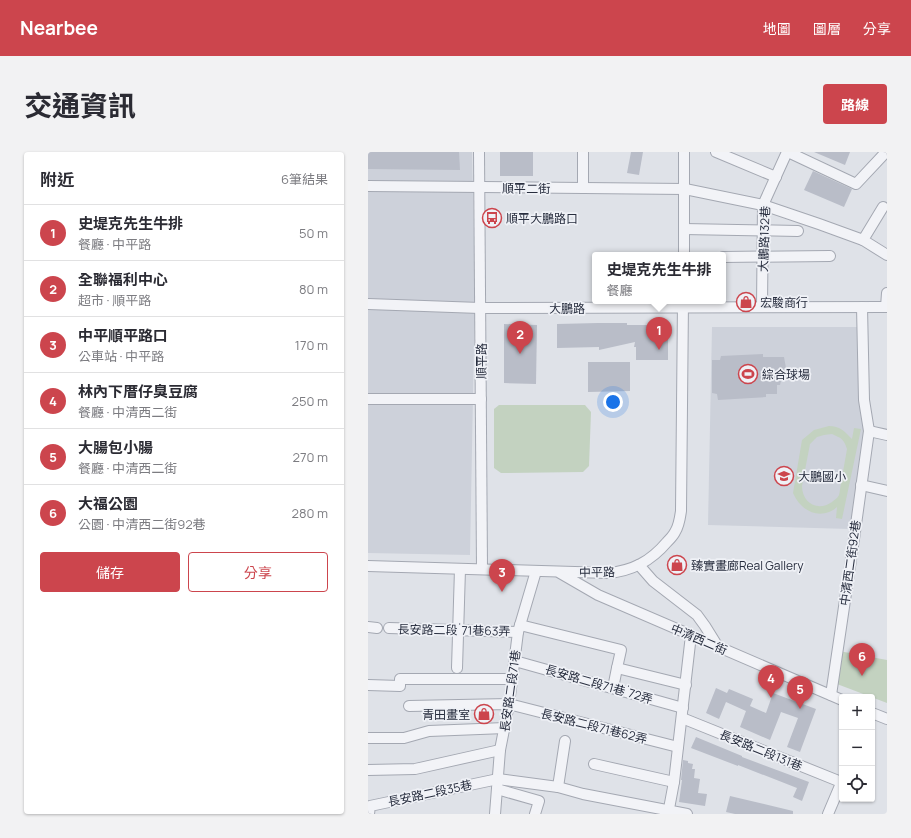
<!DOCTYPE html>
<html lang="zh-TW">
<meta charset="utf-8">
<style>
body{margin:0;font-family:Manrope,"Noto Sans TC",sans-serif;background:#f2f2f3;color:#2b2b33}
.controls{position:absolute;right:12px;bottom:12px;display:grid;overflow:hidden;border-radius:4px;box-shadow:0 1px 3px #0004}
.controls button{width:36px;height:36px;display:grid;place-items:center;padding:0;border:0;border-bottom:1px solid #e1e1e2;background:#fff;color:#2b2b33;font:20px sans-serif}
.you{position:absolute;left:245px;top:250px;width:14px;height:14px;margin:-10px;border:3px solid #fff;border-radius:50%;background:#1a73e8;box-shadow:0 0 0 6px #1a73e833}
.badge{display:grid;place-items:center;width:26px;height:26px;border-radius:50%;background:#cc454d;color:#fff;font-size:13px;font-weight:700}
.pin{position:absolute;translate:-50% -33px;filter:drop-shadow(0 1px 2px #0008)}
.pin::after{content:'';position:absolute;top:21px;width:14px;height:12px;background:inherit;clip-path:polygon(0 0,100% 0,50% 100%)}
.popup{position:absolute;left:224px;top:100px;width:134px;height:52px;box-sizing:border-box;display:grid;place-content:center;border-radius:4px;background:#fff;filter:drop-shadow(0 1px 3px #0005);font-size:13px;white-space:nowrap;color:#7c7c81}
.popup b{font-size:15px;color:#2b2b33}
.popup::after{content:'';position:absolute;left:50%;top:100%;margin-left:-8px;border:8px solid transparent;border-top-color:#fff}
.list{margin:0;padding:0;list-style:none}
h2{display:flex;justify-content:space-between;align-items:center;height:52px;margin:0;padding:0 16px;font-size:17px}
h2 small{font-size:13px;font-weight:400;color:#7c7c81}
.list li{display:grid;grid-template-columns:26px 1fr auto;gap:12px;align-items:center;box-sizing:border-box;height:56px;padding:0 16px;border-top:1px solid #e1e1e2}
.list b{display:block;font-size:15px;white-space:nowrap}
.list p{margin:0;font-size:13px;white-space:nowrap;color:#7c7c81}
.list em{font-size:13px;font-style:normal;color:#7c7c81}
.actions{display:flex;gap:8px;padding:12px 16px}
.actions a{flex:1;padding:9px 0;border:1px solid #cc454d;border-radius:4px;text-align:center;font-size:14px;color:#cc454d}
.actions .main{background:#cc454d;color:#fff}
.icon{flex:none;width:22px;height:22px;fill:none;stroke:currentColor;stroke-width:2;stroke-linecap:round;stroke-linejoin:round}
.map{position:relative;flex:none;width:519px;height:662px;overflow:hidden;border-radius:4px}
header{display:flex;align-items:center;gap:24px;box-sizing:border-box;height:56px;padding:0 20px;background:#cc454d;color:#fff}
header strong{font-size:19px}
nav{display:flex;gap:22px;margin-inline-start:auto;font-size:14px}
.intro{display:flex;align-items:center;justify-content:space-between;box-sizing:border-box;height:96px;padding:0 24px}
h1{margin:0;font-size:28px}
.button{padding:10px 18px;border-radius:4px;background:#cc454d;color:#fff;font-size:14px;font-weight:700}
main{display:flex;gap:24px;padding:0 24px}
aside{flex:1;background:#fff;border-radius:4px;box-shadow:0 1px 3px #0004}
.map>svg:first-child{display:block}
.built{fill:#cdd1da}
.green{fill:#c3d2c0;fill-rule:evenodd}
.building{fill:#b9bdc8}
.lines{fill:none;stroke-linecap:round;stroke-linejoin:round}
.minor-casing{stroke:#a4a8b2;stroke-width:12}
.minor{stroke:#f2f3f7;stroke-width:10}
.labels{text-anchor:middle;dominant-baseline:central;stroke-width:3.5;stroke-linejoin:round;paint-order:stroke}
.street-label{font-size:12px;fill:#282e3f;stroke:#eff1f6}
.poi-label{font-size:12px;fill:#282e3f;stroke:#eff1f6;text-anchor:start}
</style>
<header>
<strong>Nearbee</strong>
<nav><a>地圖</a><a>圖層</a><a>分享</a></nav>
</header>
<div class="intro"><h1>交通資訊</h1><a class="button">路線</a></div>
<main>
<aside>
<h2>附近<small>6筆結果</small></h2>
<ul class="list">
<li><span class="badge">1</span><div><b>史堤克先生牛排</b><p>餐廳 · 中平路</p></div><em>50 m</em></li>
<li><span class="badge">2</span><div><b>全聯福利中心</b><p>超市 · 順平路</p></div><em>80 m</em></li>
<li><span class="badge">3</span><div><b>中平順平路口</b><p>公車站 · 中平路</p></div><em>170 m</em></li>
<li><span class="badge">4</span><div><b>林內下厝仔臭豆腐</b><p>餐廳 · 中清西二街</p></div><em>250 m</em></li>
<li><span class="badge">5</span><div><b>大腸包小腸</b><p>餐廳 · 中清西二街</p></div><em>270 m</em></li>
<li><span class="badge">6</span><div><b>大福公園</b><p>公園 · 中清西二街92巷</p></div><em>280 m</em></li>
</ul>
<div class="actions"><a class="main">儲存</a><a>分享</a></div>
</aside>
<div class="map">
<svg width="519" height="662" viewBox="0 0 519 662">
<rect width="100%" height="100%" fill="#dfe2e8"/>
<!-- built -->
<g class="built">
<polygon points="0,0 104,0 107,137 102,403 0,401"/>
<polygon points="344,175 495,175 497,275 482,377 340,373"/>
</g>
<!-- green -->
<g class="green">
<polygon points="131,253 217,253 223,260 221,314 215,320 133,321 126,316 126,257"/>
<path d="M461,274c11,0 15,5 23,13l2,-11 7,1 -19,90 -6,-1 1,-11c-2,2 -5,4 -8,5 -16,6 -30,-5 -36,-19l9,-53 12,-10zM464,282c9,4 12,5 15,15 -2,11 -4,23 -6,34 -1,4 -1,9 -2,12 -1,3 -5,5 -7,7 -14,10 -30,1 -30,-16l8,-42 7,-7 7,-2z"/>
<polygon points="471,499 519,508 519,551 469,532"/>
</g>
<!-- building -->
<g class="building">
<polygon points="0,0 91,0 92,18 0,17"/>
<rect x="132" y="0" width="33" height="24"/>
<polygon points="263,0 275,0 271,23 259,21"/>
<polygon points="446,0 482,0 477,13"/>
<polygon points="445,19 484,37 476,55 436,38"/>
<polygon points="230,171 259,171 259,173 300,173 300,208 268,208 268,195 266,195 267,190 231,198 231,195 189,196 189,172"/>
<polygon points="136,172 169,173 168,232 136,231"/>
<polygon points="395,202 395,205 416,205 418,216 416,216 417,227 413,229 412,233 409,233 409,242 398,242 398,245 350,248 349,242 344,241 344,208 352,208 353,204"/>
<polygon points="220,210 262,210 262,239 220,240"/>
<polygon points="348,536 359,541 361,537 385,547 382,554 398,561 405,541 448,557 432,600 419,595 430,566 413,560 402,588 372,575 378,559 358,550 351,567 338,561"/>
<polygon points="328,585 374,604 374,605 441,630 434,649 425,645 429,636 370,613 370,614 323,596"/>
<polygon points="315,608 320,609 320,611 325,612 324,617 327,617 326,626 332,627 330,641 339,642 337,654 311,650 314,628 313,628"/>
<polygon points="362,644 425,659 425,662 367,662 358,660"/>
</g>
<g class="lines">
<!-- minor casing -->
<g class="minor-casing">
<g id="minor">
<polyline points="111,0 114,417"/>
<polyline points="215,0 215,36"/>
<polyline points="348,0 408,25"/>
<polyline points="420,0 488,32 518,0"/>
<polyline points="0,34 317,37 395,53 451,72 495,88"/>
<polyline points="515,55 495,88 519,103"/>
<polyline points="316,77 430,79"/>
<polyline points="316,103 316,0"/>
<polyline points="355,105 462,104"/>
<polyline points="0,152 112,156 519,155"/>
<polyline points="394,155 395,53 419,0"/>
<polyline points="518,155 519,141"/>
<polyline points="0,247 113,247"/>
<polyline points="501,279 519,283"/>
<polyline points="493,333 519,339"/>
<polyline points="271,413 285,429 329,463 337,474 350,495"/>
<path d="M0,414l240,7c25,-2 43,-12 59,-31 3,-3 6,-6 8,-10 4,-6 5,-14 6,-21l2,-210"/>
<polyline points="192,421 230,443 474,548"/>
<polyline points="152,473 253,498 249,516 318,533"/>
<polyline points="0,475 9,476"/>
<polyline points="21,476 150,480"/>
<polyline points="147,509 315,556"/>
<polyline points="89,516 92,417"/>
<polyline points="0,533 32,534 32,527 144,527"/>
<polyline points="245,536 249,516"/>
<polyline points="463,543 485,394 501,279 496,248 494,155"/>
<polyline points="41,554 141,552 310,595"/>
<polyline points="504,561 519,567"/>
<polyline points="314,566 473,630"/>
<polyline points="0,586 36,586 61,579 137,576"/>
<polyline points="226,612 306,630"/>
<polyline points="0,618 47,617 132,598"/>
<polyline points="190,635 197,589"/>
<polyline points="129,637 171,649 167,662"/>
<polyline points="1,662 2,654 130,627 190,635 215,642 319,662"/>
<polyline points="127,662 132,598 141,552 150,480 168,419"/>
<polyline points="300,662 306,630 323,483"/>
<polyline points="460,662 474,629"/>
</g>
</g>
<!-- minor -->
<use href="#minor" class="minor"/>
</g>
<!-- icons -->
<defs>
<g id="bus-ring" transform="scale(1)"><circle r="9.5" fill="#eff1f6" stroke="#cc454d" stroke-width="1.5"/><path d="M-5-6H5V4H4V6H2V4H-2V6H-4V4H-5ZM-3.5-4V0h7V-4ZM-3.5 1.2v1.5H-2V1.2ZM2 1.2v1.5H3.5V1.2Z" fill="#cc454d"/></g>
<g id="shop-ring" transform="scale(1)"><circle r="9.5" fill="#eff1f6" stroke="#cc454d" stroke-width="1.5"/><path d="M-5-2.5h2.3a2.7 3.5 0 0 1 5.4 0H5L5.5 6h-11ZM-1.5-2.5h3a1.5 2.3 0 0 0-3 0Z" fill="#cc454d"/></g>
<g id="stadium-ring" transform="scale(1)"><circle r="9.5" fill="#eff1f6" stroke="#cc454d" stroke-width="1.5"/><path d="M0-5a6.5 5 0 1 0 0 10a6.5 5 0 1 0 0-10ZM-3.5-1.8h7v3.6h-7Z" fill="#cc454d"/></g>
<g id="school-ring" transform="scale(1)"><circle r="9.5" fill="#eff1f6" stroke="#cc454d" stroke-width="1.5"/><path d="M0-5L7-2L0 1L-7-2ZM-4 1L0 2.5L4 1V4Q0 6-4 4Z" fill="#cc454d"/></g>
</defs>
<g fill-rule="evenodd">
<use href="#bus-ring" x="124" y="66"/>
<use href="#shop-ring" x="378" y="150"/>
<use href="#stadium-ring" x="380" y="222"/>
<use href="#school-ring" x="416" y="324"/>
<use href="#shop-ring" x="309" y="413"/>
<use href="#shop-ring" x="116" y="562"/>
</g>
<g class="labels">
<!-- street labels -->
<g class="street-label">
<text x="158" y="36">順平二街</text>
<text transform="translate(396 87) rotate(-88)">大鵬路132巷</text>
<text x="199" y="156">大鵬路</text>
<text transform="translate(113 209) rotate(-90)">順平路</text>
<text transform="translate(482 411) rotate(-82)">中清西二街92巷</text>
<text transform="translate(229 420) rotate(-1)">中平路</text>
<text transform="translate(86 478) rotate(1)">長安路二段˙71巷63弄</text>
<text transform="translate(331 487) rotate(23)">中清西二街</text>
<text transform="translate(231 532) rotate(16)">長安路二段71巷˙72弄</text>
<text transform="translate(142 539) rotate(-82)">長安路二段71巷</text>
<text transform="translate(226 574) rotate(14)">長安路二段71巷62弄</text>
<text transform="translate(393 598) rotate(22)">長安路二段131巷</text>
<text transform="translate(62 641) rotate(-12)">長安路二段35巷</text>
</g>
<!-- poi labels -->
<g class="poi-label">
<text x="138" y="66">順平大鵬路口</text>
<text x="392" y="150">宏駿商行</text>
<text x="394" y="222">綜合球場</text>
<text x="430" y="324">大鵬國小</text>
<text x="323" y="413">臻實畫廊Real Gallery</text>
<text x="102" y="562" text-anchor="end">青田畫室</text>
</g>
</g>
</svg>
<div class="controls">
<button>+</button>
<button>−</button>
<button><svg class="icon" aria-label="locate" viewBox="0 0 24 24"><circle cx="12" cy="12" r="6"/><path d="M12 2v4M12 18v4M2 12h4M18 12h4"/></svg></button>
</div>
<div class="you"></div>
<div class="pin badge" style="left:291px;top:198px">1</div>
<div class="popup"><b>史堤克先生牛排</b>餐廳</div>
<div class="pin badge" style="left:152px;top:202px">2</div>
<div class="pin badge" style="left:134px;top:440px">3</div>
<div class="pin badge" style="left:403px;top:546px">4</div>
<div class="pin badge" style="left:432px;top:557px">5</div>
<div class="pin badge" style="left:494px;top:524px">6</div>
</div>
</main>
